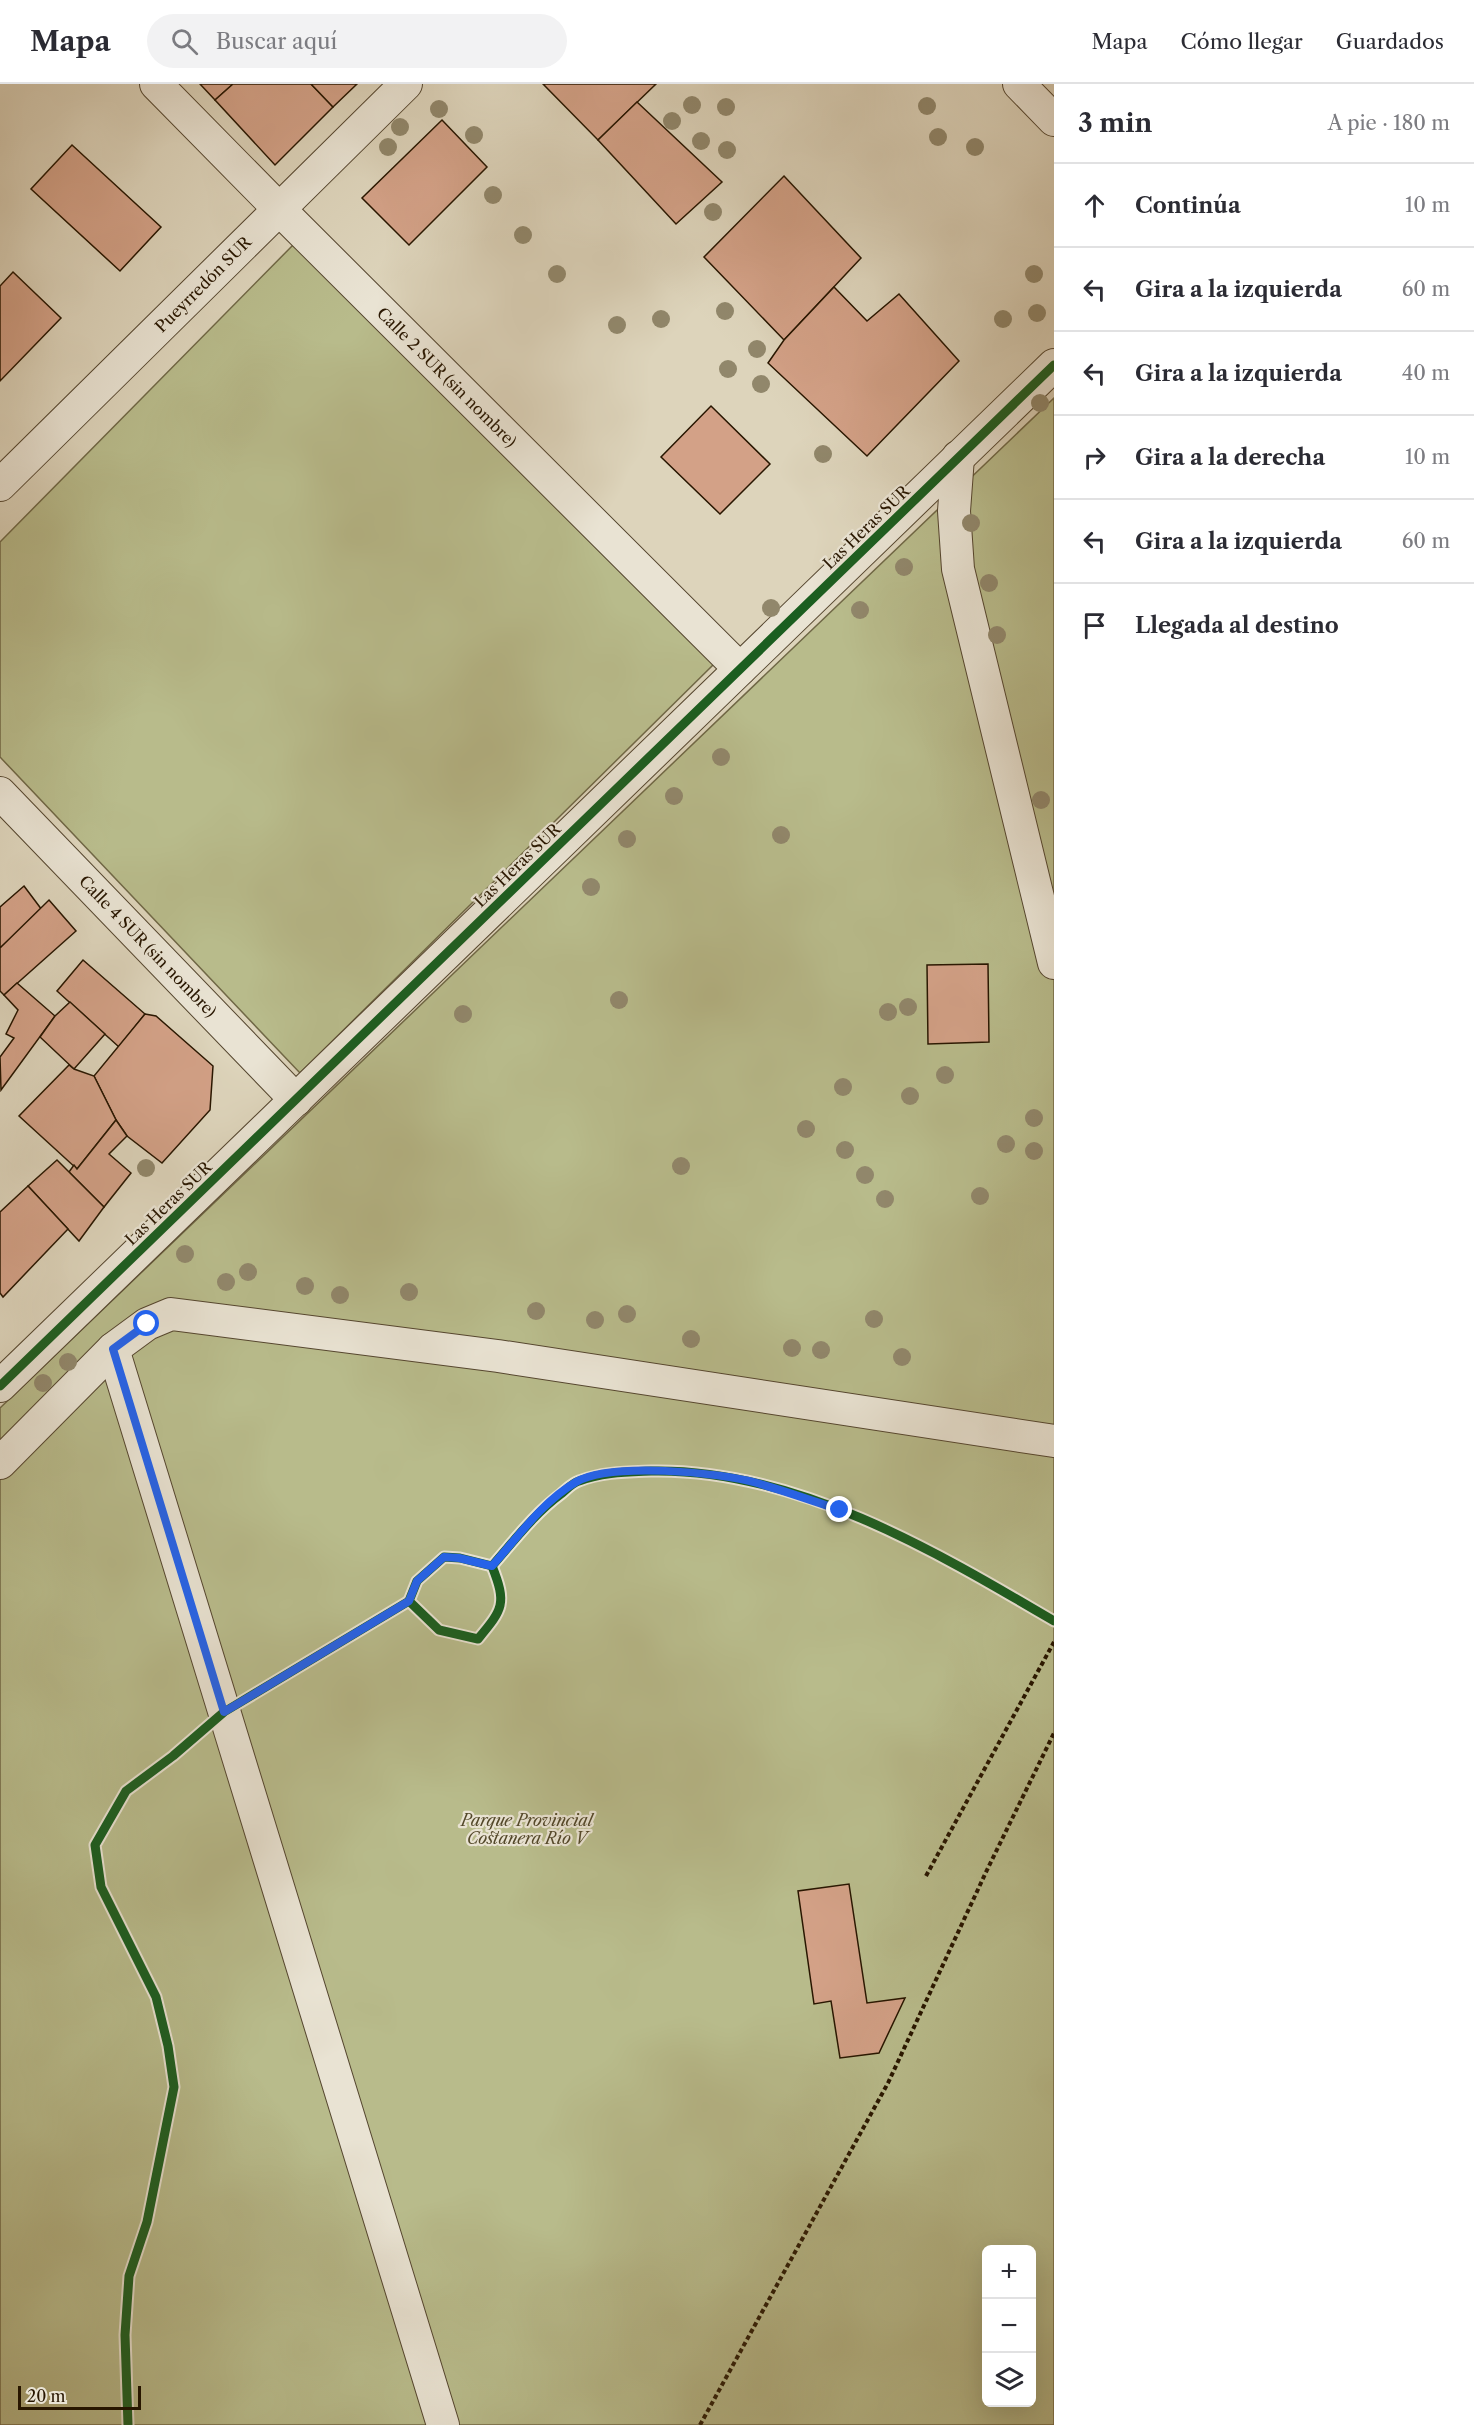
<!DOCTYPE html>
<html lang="es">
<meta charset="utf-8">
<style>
body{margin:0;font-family:"Libre Caslon Text",serif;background:#f2f2f3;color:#2b2b33}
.controls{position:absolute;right:18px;bottom:18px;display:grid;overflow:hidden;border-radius:9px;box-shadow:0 6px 24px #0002}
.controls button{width:54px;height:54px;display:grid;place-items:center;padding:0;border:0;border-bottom:2px solid #e1e1e2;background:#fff;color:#2b2b33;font:30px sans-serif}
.scale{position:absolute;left:18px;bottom:15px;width:123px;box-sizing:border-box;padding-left:6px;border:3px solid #281600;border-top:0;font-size:16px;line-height:21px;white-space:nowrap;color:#281600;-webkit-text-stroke:4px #e9e3d3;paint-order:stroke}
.stop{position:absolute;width:18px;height:18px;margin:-14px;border:4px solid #2563eb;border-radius:50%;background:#fff}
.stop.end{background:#2563eb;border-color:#fff;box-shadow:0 2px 6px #0008}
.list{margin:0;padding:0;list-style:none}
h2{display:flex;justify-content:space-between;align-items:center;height:78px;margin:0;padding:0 24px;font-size:26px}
h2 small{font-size:20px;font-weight:400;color:#7c7c81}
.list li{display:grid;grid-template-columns:39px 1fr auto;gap:18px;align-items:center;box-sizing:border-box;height:84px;padding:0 24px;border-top:2px solid #e1e1e2}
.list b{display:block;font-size:22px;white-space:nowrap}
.list em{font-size:20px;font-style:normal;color:#7c7c81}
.icon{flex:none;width:33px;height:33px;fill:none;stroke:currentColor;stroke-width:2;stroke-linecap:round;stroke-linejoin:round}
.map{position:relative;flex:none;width:1054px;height:2341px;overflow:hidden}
header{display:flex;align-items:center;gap:36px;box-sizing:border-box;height:84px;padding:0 30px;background:#fff;border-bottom:2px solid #e1e1e2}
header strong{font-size:28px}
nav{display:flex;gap:33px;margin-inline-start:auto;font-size:21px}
.search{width:420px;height:54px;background:#f2f2f3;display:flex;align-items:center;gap:15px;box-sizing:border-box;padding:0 21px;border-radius:33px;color:#7c7c81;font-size:22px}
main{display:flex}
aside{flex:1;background:#fff}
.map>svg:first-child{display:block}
.green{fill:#b8bb8b;stroke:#706846;stroke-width:1.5;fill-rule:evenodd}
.building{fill:#d3a187;stroke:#281600;stroke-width:1.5}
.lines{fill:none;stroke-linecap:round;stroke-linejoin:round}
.street-casing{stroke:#55462f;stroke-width:34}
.path{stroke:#281600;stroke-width:4;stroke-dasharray:4.5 3;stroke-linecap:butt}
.street{stroke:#e9e3d3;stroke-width:32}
.cycleway-casing{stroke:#e9e3d3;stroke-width:13}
.cycleway{stroke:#1b5e20;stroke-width:9}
.tree{fill:#91876b}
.route{stroke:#2563eb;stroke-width:8}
.labels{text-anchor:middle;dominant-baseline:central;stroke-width:4.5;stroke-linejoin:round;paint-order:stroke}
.street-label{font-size:16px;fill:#281600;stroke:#e9e3d3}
.park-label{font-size:16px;font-style:italic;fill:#53482a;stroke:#e9e3d3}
</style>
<header>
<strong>Mapa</strong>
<div class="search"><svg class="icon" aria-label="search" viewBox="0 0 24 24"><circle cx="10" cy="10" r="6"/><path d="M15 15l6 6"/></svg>Buscar aquí</div>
<nav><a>Mapa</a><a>Cómo llegar</a><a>Guardados</a></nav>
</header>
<main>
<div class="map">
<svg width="1054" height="2341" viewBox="0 0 1054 2341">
<rect width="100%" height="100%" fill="#ddd4bb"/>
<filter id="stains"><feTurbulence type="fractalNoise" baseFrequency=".00333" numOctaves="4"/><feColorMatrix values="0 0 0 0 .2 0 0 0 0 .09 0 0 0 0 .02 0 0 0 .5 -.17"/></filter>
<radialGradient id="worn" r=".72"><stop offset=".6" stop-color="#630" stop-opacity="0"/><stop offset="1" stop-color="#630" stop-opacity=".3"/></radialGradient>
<!-- green -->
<g class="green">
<polygon points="293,161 714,580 300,989 0,673 0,458"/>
<path d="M1054,314v2027h-1054v-1017zM986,2166h46v152h-46z"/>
</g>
<!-- building -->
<g class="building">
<polygon points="200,0 233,0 215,16"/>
<polygon points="233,0 311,0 333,23 275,81 215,16"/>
<polygon points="311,0 357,0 333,23"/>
<polygon points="543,0 656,0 598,56"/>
<polygon points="637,18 722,98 676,140 598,56"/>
<polygon points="442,36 487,83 409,161 362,114"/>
<polygon points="72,61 161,143 120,187 31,105"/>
<polygon points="784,92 861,174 784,256 704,173"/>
<polygon points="13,188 61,234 0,297 0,202"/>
<polygon points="834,203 867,237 899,210 959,277 867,372 768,279 784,256"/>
<polygon points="711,322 770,380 720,430 661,373"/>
<polygon points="24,802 42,826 0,864 0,823"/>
<polygon points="49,816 76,847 4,911 0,907 0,864"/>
<polygon points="83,876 145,930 119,963 57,907"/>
<polygon points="988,880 989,958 928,960 927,881"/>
<polygon points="17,899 55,932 1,1006 0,973 14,954 6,950 18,926 4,911"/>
<polygon points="70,918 105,950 74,985 40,953 55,932"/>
<polygon points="145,930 156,932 213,982 210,1026 162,1079 127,1052 116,1036 94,992"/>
<polygon points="69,981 74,985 94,992 116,1036 77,1085 19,1032"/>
<polygon points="116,1036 127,1052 109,1070 131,1089 104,1123 69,1088 74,1081 77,1085"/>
<polygon points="57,1076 104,1123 79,1157 28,1102"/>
<polygon points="28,1102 68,1145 3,1213 0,1209 0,1128"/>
<polygon points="849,1800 867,1919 905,1914 879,1969 840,1974 831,1917 814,1920 798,1807"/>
</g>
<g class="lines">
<!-- street casing -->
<g class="street-casing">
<g id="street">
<polyline points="156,0 279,125 740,585"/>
<polyline points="1019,0 1054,36"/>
<polyline points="958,373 954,427 958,485 1054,879"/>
<polyline points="0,401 406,0"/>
<polyline points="0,709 296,1016"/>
<polyline points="113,1265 443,2341"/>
<polyline points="0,1302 1054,281"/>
<polyline points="0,1379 113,1265 147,1240 171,1230 498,1272 1054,1357"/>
</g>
</g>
<!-- path -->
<g class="path">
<polyline points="926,1792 1054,1558"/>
<polyline points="700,2341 888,1999 987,1786 1054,1649"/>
</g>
<!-- street -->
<use href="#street" class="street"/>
<!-- cycleway casing -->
<g class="cycleway-casing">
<g id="cycleway">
<polyline points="0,1302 1054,281"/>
<path d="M444,1473l16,1 32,8c15,38 11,43 -14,73l-39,-9 -30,-29 8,-20z"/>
<path d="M492,1482c22,-25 42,-52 69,-72 5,-4 11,-11 18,-13 23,-9 48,-9 72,-10 143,-3 283,79 403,150"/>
<polyline points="128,2341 125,2251 129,2192 147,2138 174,2003 168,1962 156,1913 101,1803 95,1761 126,1707 173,1672 224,1628 409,1517"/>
</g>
</g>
<!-- cycleway -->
<use href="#cycleway" class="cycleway"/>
</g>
<!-- trees -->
<g class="tree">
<circle cx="692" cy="21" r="9"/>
<circle cx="927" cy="22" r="9"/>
<circle cx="726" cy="23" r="9"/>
<circle cx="439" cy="25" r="9"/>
<circle cx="672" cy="37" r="9"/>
<circle cx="400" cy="43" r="9"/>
<circle cx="474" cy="51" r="9"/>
<circle cx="938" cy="53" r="9"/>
<circle cx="701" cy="57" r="9"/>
<circle cx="388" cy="63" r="9"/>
<circle cx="975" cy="63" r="9"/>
<circle cx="727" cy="66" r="9"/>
<circle cx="493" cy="111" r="9"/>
<circle cx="713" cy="128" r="9"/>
<circle cx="523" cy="151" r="9"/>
<circle cx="557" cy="190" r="9"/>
<circle cx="1034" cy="190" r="9"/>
<circle cx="725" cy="227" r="9"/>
<circle cx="1037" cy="229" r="9"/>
<circle cx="661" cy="235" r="9"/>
<circle cx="1003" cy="235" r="9"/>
<circle cx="617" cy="241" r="9"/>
<circle cx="757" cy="265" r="9"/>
<circle cx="728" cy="285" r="9"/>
<circle cx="761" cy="300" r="9"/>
<circle cx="1040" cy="319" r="9"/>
<circle cx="823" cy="370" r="9"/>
<circle cx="971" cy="439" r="9"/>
<circle cx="904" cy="483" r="9"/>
<circle cx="989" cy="499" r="9"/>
<circle cx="771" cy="524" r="9"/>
<circle cx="860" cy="526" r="9"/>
<circle cx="997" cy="551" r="9"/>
<circle cx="721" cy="673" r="9"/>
<circle cx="674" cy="712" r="9"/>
<circle cx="1041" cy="716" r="9"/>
<circle cx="781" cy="751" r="9"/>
<circle cx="627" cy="755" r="9"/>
<circle cx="591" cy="803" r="9"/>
<circle cx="619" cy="916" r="9"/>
<circle cx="908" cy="923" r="9"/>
<circle cx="888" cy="928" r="9"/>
<circle cx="463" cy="930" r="9"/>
<circle cx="945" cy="991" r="9"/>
<circle cx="843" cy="1003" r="9"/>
<circle cx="910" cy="1012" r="9"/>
<circle cx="1034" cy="1034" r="9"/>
<circle cx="806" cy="1045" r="9"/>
<circle cx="1006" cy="1060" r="9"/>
<circle cx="845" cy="1066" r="9"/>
<circle cx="1034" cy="1067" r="9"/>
<circle cx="681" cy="1082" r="9"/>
<circle cx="146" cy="1084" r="9"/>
<circle cx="865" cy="1091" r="9"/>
<circle cx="980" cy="1112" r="9"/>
<circle cx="885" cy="1115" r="9"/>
<circle cx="185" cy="1170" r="9"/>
<circle cx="248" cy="1188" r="9"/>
<circle cx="226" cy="1198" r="9"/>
<circle cx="305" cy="1202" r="9"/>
<circle cx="409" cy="1208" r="9"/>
<circle cx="340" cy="1211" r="9"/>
<circle cx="536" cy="1227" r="9"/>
<circle cx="627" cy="1230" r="9"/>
<circle cx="874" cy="1235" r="9"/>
<circle cx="595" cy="1236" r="9"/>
<circle cx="691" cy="1255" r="9"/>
<circle cx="792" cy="1264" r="9"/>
<circle cx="821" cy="1266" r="9"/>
<circle cx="902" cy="1273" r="9"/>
<circle cx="68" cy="1278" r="9"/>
<circle cx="43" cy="1299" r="9"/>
</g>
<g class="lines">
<!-- route -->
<path class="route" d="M147,1240l-34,25 111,363 185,-111 8,-20 27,-24 15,1 33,8c26,-29 50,-64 84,-84 34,-20 143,-10 181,1 28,8 56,18 83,27"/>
</g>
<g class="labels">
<!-- street labels -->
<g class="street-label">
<text transform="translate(203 200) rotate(-45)">Pueyrredón SUR</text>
<text transform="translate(447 293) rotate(45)">Calle 2 SUR (sin nombre)</text>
<text transform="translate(866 443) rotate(-44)">Las Heras SUR</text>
<text transform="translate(517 781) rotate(-44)">Las Heras SUR</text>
<text transform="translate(148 862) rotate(46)">Calle 4 SUR (sin nombre)</text>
<text transform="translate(168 1119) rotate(-44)">Las Heras SUR</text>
</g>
<!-- park labels -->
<g class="park-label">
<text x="527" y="1736">Parque Provincial<tspan x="527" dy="18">Costanera Río V</tspan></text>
</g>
</g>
<rect width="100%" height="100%" filter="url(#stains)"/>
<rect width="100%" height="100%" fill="url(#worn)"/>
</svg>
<div class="controls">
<button>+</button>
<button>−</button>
<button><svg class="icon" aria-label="layers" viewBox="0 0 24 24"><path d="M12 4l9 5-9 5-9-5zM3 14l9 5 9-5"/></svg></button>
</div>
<div class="scale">20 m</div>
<div class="stop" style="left:147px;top:1240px"></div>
<div class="stop end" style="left:840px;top:1426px"></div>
</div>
<aside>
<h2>3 min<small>A pie · 180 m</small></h2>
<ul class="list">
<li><svg class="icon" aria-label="ahead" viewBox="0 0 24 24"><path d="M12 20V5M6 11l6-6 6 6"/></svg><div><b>Continúa</b></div><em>10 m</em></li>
<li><svg class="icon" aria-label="left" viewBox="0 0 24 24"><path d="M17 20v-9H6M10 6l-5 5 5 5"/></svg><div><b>Gira a la izquierda</b></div><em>60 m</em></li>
<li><svg class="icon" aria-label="left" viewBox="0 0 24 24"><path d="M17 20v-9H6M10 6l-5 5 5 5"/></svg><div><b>Gira a la izquierda</b></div><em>40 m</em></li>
<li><svg class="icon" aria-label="right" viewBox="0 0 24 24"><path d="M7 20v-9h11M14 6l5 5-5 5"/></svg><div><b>Gira a la derecha</b></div><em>10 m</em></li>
<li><svg class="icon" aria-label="left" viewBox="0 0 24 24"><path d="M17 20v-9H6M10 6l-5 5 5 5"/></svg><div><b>Gira a la izquierda</b></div><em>60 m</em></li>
<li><svg class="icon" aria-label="arrive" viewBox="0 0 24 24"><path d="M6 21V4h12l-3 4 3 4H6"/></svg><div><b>Llegada al destino</b></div></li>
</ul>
</aside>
</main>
